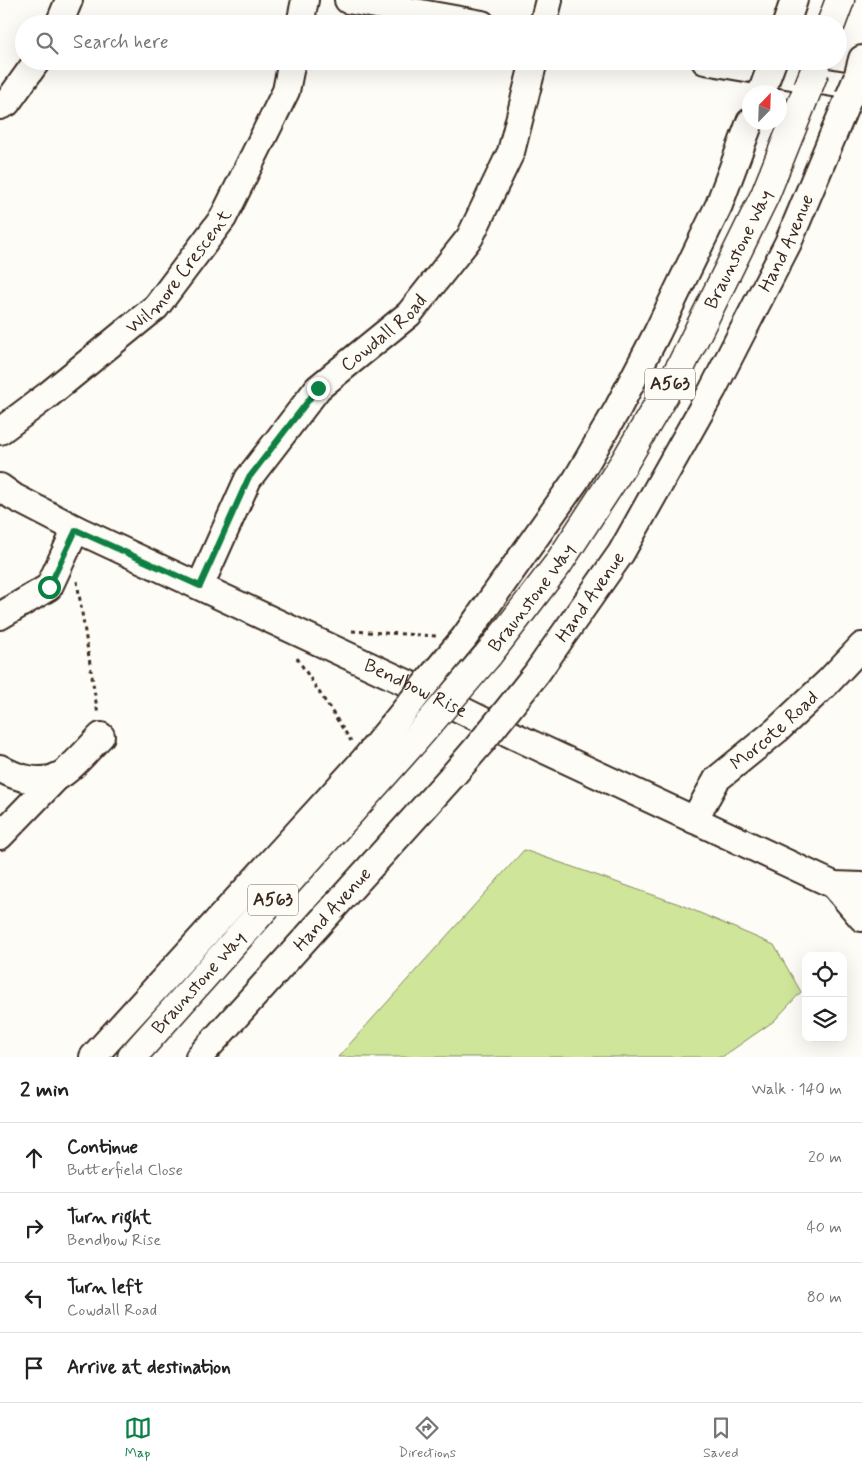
<!DOCTYPE html>
<meta charset="utf-8">
<style>
body{margin:0;font-family:Mynerve,sans-serif;background:#f2f2f2;color:#222}
.controls{position:absolute;right:15px;bottom:15px;display:grid;overflow:hidden;border-radius:10px;box-shadow:0 5px 20px #0002}
.controls button{width:45px;height:45px;display:grid;place-items:center;padding:0;border:0;border-bottom:1px solid #e0e0e0;background:#fff;color:#222;font:25px sans-serif}
.compass{position:absolute;left:742px;top:85px;width:45px;height:45px;border-radius:50%;background:#fff;box-shadow:0 5px 20px #0002;rotate:23deg}
.stop{position:absolute;width:15px;height:15px;margin:-11px;border:4px solid #0b8043;border-radius:50%;background:#fff}
.stop.end{background:#0b8043;border-color:#fff;box-shadow:0 1px 5px #0008}
.list{margin:0;padding:0;list-style:none}
h2{display:flex;justify-content:space-between;align-items:center;height:65px;margin:0;padding:0 20px;font-size:21px}
h2 small{font-size:16px;font-weight:400;color:#767676}
.list li{display:grid;grid-template-columns:32px 1fr auto;gap:15px;align-items:center;box-sizing:border-box;height:70px;padding:0 20px;border-top:1px solid #e0e0e0}
.list b{display:block;font-size:19px;white-space:nowrap}
.list p{margin:0;font-size:16px;white-space:nowrap;color:#767676}
.list em{font-size:16px;font-style:normal;color:#767676}
.icon{flex:none;width:28px;height:28px;fill:none;stroke:currentColor;stroke-width:2;stroke-linecap:round;stroke-linejoin:round}
.map{position:relative;flex:none;width:862px;height:1057px;overflow:hidden}
.search{position:absolute;background:#fff;box-shadow:0 5px 20px #0002;left:15px;right:15px;top:15px;height:55px;display:flex;align-items:center;gap:12px;box-sizing:border-box;padding:0 18px;border-radius:28px;color:#767676;font-size:19px}
.sheet{height:345px;background:#fff}
nav{display:flex;justify-content:space-around;align-items:center;box-sizing:border-box;height:70px;border-top:1px solid #e0e0e0;background:#fff;font-size:14px;color:#767676}
nav a{display:grid;justify-items:center;gap:2px}
nav .on{color:#0b8043}
.map>svg:first-child{display:block}
.green{fill:#cee59a;stroke:#84885c}
.lines{fill:none;stroke-linecap:round;stroke-linejoin:round}
.minor-casing{stroke:#3b2a1e;stroke-width:30}
.highway-casing{stroke:#3b2a1e;stroke-width:31}
.path{stroke:#3b2a1e;stroke-width:3;stroke-dasharray:4 4;stroke-linecap:butt}
.minor{stroke:#fdfcf7;stroke-width:26}
.highway{stroke:#fdfcf7;stroke-width:28}
.minor-bridge-casing{stroke:#3b2a1e;stroke-width:30;stroke-linecap:butt}
.highway-bridge-casing{stroke:#3b2a1e;stroke-width:31;stroke-linecap:butt}
.minor-bridge{stroke:#fdfcf7;stroke-width:26}
.highway-bridge{stroke:#fdfcf7;stroke-width:28}
.route{stroke:#0b8043;stroke-width:6}
.labels{text-anchor:middle;dominant-baseline:central;stroke-width:4.5;stroke-linejoin:round;paint-order:stroke}
.shield{fill:#fdfcf7;stroke:#75695f;stroke-width:1}
.shield-label{font-size:18px;font-weight:bold;fill:#3b2a1e}
.street-label{font-size:19px;fill:#3b2a1e;stroke:#fdfcf7}
</style>
<div class="map">
<svg width="862" height="1057" viewBox="0 0 862 1057">
<rect width="100%" height="100%" fill="#fdfcf7"/>
<filter id="ink" filterUnits="userSpaceOnUse"><feTurbulence type="fractalNoise" baseFrequency=".02" numOctaves="2"/><feDisplacementMap in="SourceGraphic" scale="10" xChannelSelector="R" yChannelSelector="G"/><feConvolveMatrix kernelMatrix="1 2 1 2 8 2 1 2 1" color-interpolation-filters="sRGB"/></filter>
<g filter="url(#ink)">
<!-- green -->
<polygon class="green" points="524,850 679,904 774,945 801,992 774,1021 722,1057 338,1057"/>
<g class="lines">
<!-- minor casing -->
<g class="minor-casing">
<g id="minor">
<polyline points="348,0 482,24"/>
<polyline points="59,24 69,0"/>
<polyline points="300,24 305,0"/>
<polyline points="543,24 549,0"/>
<polyline points="786,24 794,0"/>
<polyline points="705,61 862,88"/>
<polyline points="857,78 862,59"/>
<polyline points="0,106 7,103 37,61"/>
<path id="s1" d="M0,431l48,-36 108,-88 67,-89 63,-127 6,-30"/>
<path id="s2" d="M0,487l14,10 62,32 335,156 93,46 330,154 28,1"/>
<path id="s3" d="M200,586l48,-107 70,-91 91,-74 61,-77 41,-85 23,-91"/>
<polyline points="0,616 49,587 76,529"/>
<polyline points="428,681 464,638 576,480 618,408 657,333 719,205 750,122"/>
<path id="s4" d="M505,713l31,-39 85,-121 92,-164 75,-146 61,-146"/>
<path d="M0,768c16,10 39,16 57,9 12,-5 34,-31 44,-41"/>
<path id="s5" d="M694,820l23,-41 60,-49 51,-48 34,-36"/>
<polyline points="0,836 58,776"/>
<polyline points="834,885 862,918"/>
<polyline points="93,1057 364,760 392,726"/>
<path id="s6" d="M199,1057l256,-284 25,-29"/>
</g>
</g>
<!-- highway casing -->
<g class="highway-casing">
<g id="highway">
<polyline points="831,24 840,0"/>
<path id="s7" d="M488,655l70,-91 66,-101 58,-99 83,-169 43,-107"/>
<path id="s8" d="M132,1057l281,-315"/>
</g>
</g>
<!-- path -->
<g class="path">
<polyline points="77,581 98,715"/>
<polyline points="352,631 436,636"/>
<polyline points="297,658 351,741"/>
</g>
<!-- minor -->
<use href="#minor" class="minor"/>
<!-- highway -->
<use href="#highway" class="highway"/>
<!-- minor-bridge casing -->
<g class="minor-bridge-casing">
<g id="minor-bridge">
<polyline points="763,88 773,61"/>
<polyline points="849,97 857,78"/>
<polyline points="392,726 428,681"/>
<polyline points="480,744 505,713"/>
</g>
</g>
<!-- highway-bridge casing -->
<g class="highway-bridge-casing">
<g id="highway-bridge">
<polyline points="808,88 815,70"/>
<polyline points="413,742 488,655"/>
</g>
</g>
<!-- minor-bridge -->
<use href="#minor-bridge" class="minor-bridge"/>
<!-- highway-bridge -->
<use href="#highway-bridge" class="highway-bridge"/>
</g>
</g>
<g class="lines" filter="url(#ink)">
<!-- route -->
<polyline class="route" points="49,587 76,530 200,586 248,479 318,388"/>
</g>
<g class="labels">
<!-- shield labels -->
<g class="shield">
<rect x="645" y="368.5" width="50" height="31" rx="4"/>
<rect x="248" y="884.5" width="50" height="31" rx="4"/>
</g>
<g class="shield-label">
<text x="670" y="384">A563</text>
<text x="273" y="900">A563</text>
</g>
<!-- street labels -->
<g class="street-label">
<text stroke="none"><textPath href="#s4" startOffset="549">Hand Avenue</textPath></text>
<text stroke="none"><textPath href="#s7" startOffset="478">Braunstone Way</textPath></text>
<text stroke="none"><textPath href="#s1" startOffset="241">Wilmore Crescent</textPath></text>
<text stroke="none"><textPath href="#s3" startOffset="318">Cowdall Road</textPath></text>
<text stroke="none"><textPath href="#s7" startOffset="72">Braunstone Way</textPath></text>
<text stroke="none"><textPath href="#s4" startOffset="144">Hand Avenue</textPath></text>
<text stroke="none"><textPath href="#s2" startOffset="462">Bendbow Rise</textPath></text>
<text stroke="none"><textPath href="#s5" startOffset="122">Morcote Road</textPath></text>
<text stroke="none"><textPath href="#s6" startOffset="199">Hand Avenue</textPath></text>
<text stroke="none"><textPath href="#s8" startOffset="100">Braunstone Way</textPath></text>
</g>
</g>
</svg>
<div class="controls">
<button><svg class="icon" aria-label="locate" viewBox="0 0 24 24"><circle cx="12" cy="12" r="6"/><path d="M12 2v4M12 18v4M2 12h4M18 12h4"/></svg></button>
<button><svg class="icon" aria-label="layers" viewBox="0 0 24 24"><path d="M12 4l9 5-9 5-9-5zM3 14l9 5 9-5"/></svg></button>
</div>
<svg class="compass" viewBox="-18 -18 36 36"><path d="M0-13l5 13h-10z" fill="#e53935"/><path d="M0 13l5-13h-10z" fill="#767676"/></svg>
<div class="stop" style="left:49px;top:587px"></div>
<div class="stop end" style="left:318px;top:388px"></div>
<div class="search"><svg class="icon" aria-label="search" viewBox="0 0 24 24"><circle cx="10" cy="10" r="6"/><path d="M15 15l6 6"/></svg>Search here</div>
</div>
<section class="sheet">
<h2>2 min<small>Walk · 140 m</small></h2>
<ul class="list">
<li><svg class="icon" aria-label="ahead" viewBox="0 0 24 24"><path d="M12 20V5M6 11l6-6 6 6"/></svg><div><b>Continue</b><p>Butterfield Close</p></div><em>20 m</em></li>
<li><svg class="icon" aria-label="right" viewBox="0 0 24 24"><path d="M7 20v-9h11M14 6l5 5-5 5"/></svg><div><b>Turn right</b><p>Bendbow Rise</p></div><em>40 m</em></li>
<li><svg class="icon" aria-label="left" viewBox="0 0 24 24"><path d="M17 20v-9H6M10 6l-5 5 5 5"/></svg><div><b>Turn left</b><p>Cowdall Road</p></div><em>80 m</em></li>
<li><svg class="icon" aria-label="arrive" viewBox="0 0 24 24"><path d="M6 21V4h12l-3 4 3 4H6"/></svg><div><b>Arrive at destination</b></div></li>
</ul>
</section>
<nav>
<a class="on"><svg class="icon" aria-label="map" viewBox="0 0 24 24"><path d="M3 6l6-2 6 2 6-2v14l-6 2-6-2-6 2zM9 4v14M15 6v14"/></svg>Map</a>
<a><svg class="icon" aria-label="directions" viewBox="0 0 24 24"><path d="M12 3l9 9-9 9-9-9zM9 14v-3h6M13 9l2 2-2 2"/></svg>Directions</a>
<a><svg class="icon" aria-label="saved" viewBox="0 0 24 24"><path d="M7 4h10v16l-5-4-5 4z"/></svg>Saved</a>
</nav>
